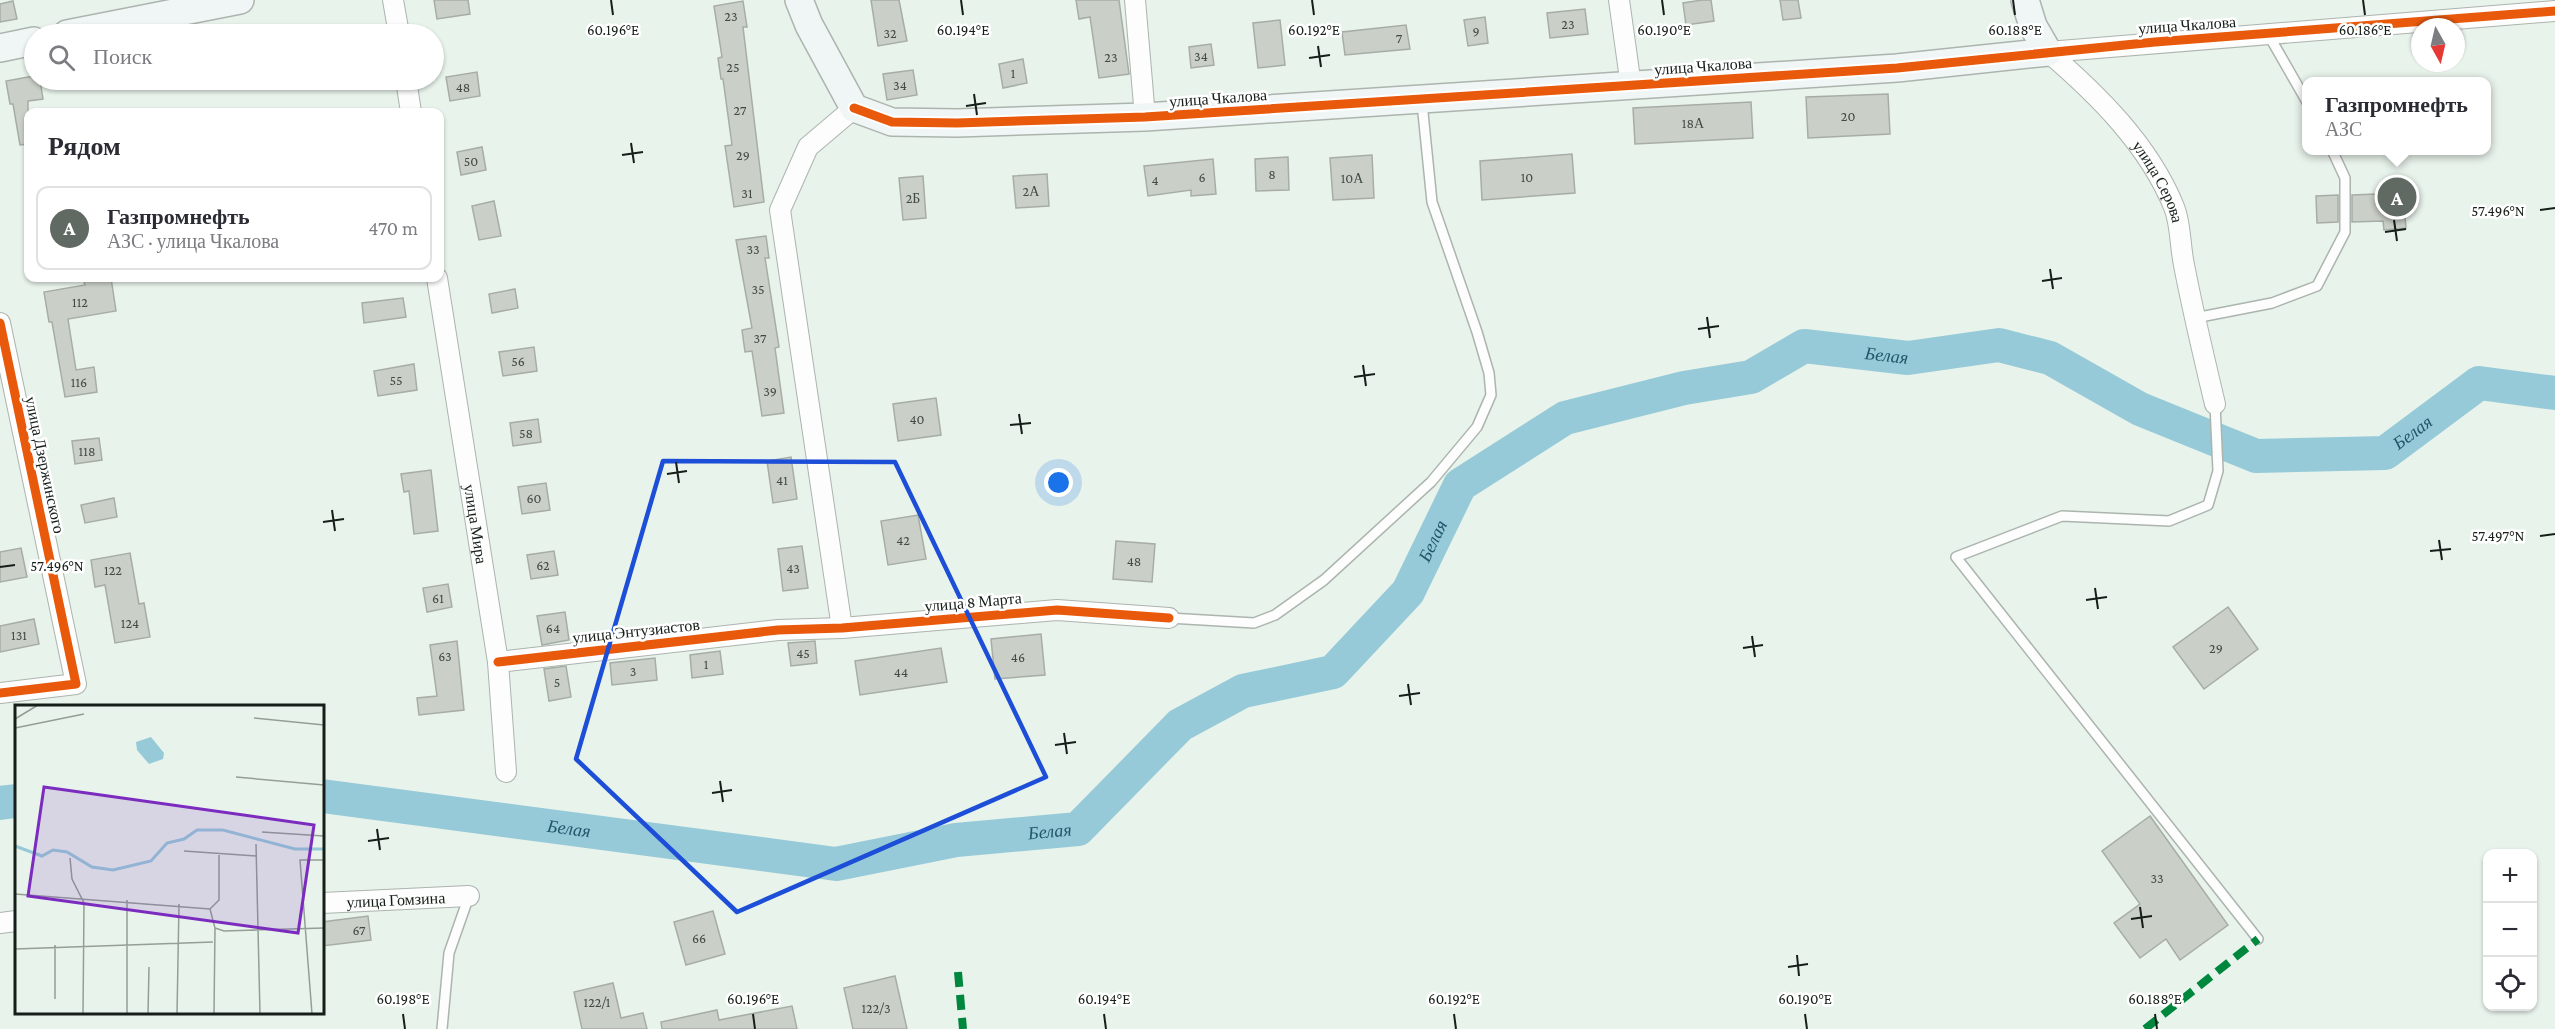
<!DOCTYPE html>
<html lang="ru">
<meta charset="utf-8">
<style>
body{margin:0;font-family:"Crimson Pro",serif;background:#f7f7f7;color:#2b2b33}
.controls{position:absolute;right:18px;bottom:18px;display:grid;overflow:hidden;border-radius:12px;box-shadow:0 2px 4px #0004}
.controls button{width:54px;height:54px;display:grid;place-items:center;padding:0;border:0;border-bottom:2px solid #e1e1e2;background:#fff;color:#2b2b33;font:30px sans-serif}
.compass{position:absolute;left:2411px;top:18px;width:54px;height:54px;border-radius:50%;background:#fff;box-shadow:0 2px 4px #0004;rotate:172deg}
.you{position:absolute;left:1059px;top:483px;width:21px;height:21px;margin:-15px;border:4px solid #fff;border-radius:50%;background:#1a73e8;box-shadow:0 0 0 9px #1a73e833}
.badge{display:grid;place-items:center;width:39px;height:39px;border-radius:50%;background:#606962;color:#fff;font-size:20px;font-weight:700}
.pin{position:absolute;translate:-50% -50%;border:3px solid #fff;box-shadow:0 2px 6px #0006}
.popup{position:absolute;left:2302px;top:77px;width:189px;height:78px;box-sizing:border-box;display:grid;place-content:center;border-radius:12px;background:#fff;filter:drop-shadow(0 2px 4px #0005);font-size:20px;white-space:nowrap;color:#7c7c81}
.popup b{font-size:22px;color:#2b2b33}
.popup::after{content:'';position:absolute;left:50%;top:100%;margin-left:-12px;border:12px solid transparent;border-top-color:#fff}
.list{margin:0;padding:0;list-style:none}
h2{display:flex;justify-content:space-between;align-items:center;height:78px;margin:0;padding:0 24px;font-size:26px}
h2 small{font-size:20px;font-weight:400;color:#7c7c81}
.list li{display:grid;grid-template-columns:39px 1fr auto;gap:18px;align-items:center;box-sizing:border-box;height:84px;margin:0 12px 12px;padding:0 12px;border:2px solid #e1e1e2;border-radius:12px}
.list b{display:block;font-size:22px;white-space:nowrap}
.list p{margin:0;font-size:20px;white-space:nowrap;color:#7c7c81}
.list em{font-size:20px;font-style:normal;color:#7c7c81}
.icon{flex:none;width:33px;height:33px;fill:none;stroke:currentColor;stroke-width:2;stroke-linecap:round;stroke-linejoin:round}
.map{position:relative;flex:none;width:2555px;height:1029px;overflow:hidden}
.search{position:absolute;background:#fff;box-shadow:0 2px 4px #0004;left:24px;top:24px;width:420px;height:66px;display:flex;align-items:center;gap:15px;box-sizing:border-box;padding:0 21px;border-radius:33px;color:#7c7c81;font-size:22px}
.panel{position:absolute;background:#fff;box-shadow:0 2px 4px #0004;left:24px;top:108px;width:420px;height:174px;border-radius:12px}
.map>svg:first-child{display:block}
.lines{fill:none;stroke-linecap:round;stroke-linejoin:round}
.river{stroke:#97cad8;stroke-width:34}
.building{fill:#cad0c8;stroke:#a7ada6;stroke-width:1.5}
.lane-casing{stroke:#acb4ae;stroke-width:12}
.street-casing{stroke:#acb4ae;stroke-width:22}
.secondary-casing{stroke:#acb4ae;stroke-width:30}
.lane{stroke:#fcfdfc;stroke-width:9}
.street{stroke:#fcfdfc;stroke-width:20}
.secondary{stroke:#f0f6f5;stroke-width:27}
.quiet{stroke:#00873e;stroke-width:8;stroke-dasharray:15 8;stroke-linecap:butt}
.cycleway-casing{stroke:#fff;stroke-width:13}
.cycleway{stroke:#e8590c;stroke-width:9}
.marked{fill:none;stroke:#1d4ed8;stroke-width:4.5;stroke-linejoin:round}
.ticks{fill:none;stroke:#161e19;stroke-width:2}
.labels{text-anchor:middle;dominant-baseline:central;stroke-width:5;stroke-linejoin:round;paint-order:stroke}
.number-label{font-size:14px;fill:#434a45}
.street-label{font-size:16px;fill:#161e19;stroke:#fff}
.water-label{font-size:18px;font-style:italic;fill:#21576a;stroke:#fff}
.inset-river{fill:none;stroke:#97cad8;stroke-width:3}
.inset-road{fill:none;stroke:#949e97;stroke-width:1.5}
.view{fill:#7b2cbf;fill-opacity:0.15;stroke:#7b2cbf;stroke-width:3}
.inset-edge{fill:none;stroke:#161e19;stroke-width:3}
.ticks-label{font-size:15px;text-anchor:middle;fill:#161e19;stroke:#fff;stroke-width:5;stroke-linejoin:round;paint-order:stroke}
</style>
<div class="map">
<svg width="2555" height="1029" viewBox="0 0 2555 1029">
<rect width="100%" height="100%" fill="#e8f3eb"/>
<g class="lines">
<!-- river -->
<g class="river">
<path id="s1" d="M322,796l514,68 120,-24 122,-11 102,-104 63,-34 90,-19 75,-80 52,-107 105,-67 119,-30 67,-11 53,-31 104,12 91,-13 51,13 90,51 116,47 129,-3 94,-70 76,10"/>
<polyline points="0,803 16,801"/>
</g>
</g>
<!-- building -->
<g class="building">
<polygon points="434,0 468,0 470,14 437,19"/>
<polygon points="871,0 899,0 907,41 878,46"/>
<polygon points="1076,0 1119,0 1129,74 1099,78 1090,17 1079,19"/>
<polygon points="1702,0 1711,0 1714,21 1686,25 1683,3"/>
<polygon points="1780,0 1798,0 1801,18 1783,20"/>
<polygon points="13,1 17,19 0,22 0,4"/>
<polygon points="743,1 747,27 743,27 764,202 734,207 725,146 732,145 723,79 721,79 718,58 722,57 714,6"/>
<polygon points="1585,9 1588,34 1550,38 1547,13"/>
<polygon points="1485,17 1488,43 1468,46 1464,20"/>
<polygon points="1280,20 1285,65 1258,68 1253,23"/>
<polygon points="1406,25 1410,49 1345,55 1342,32"/>
<polygon points="1211,44 1214,65 1191,68 1189,47"/>
<polygon points="1023,59 1027,83 1003,88 999,64"/>
<polygon points="913,70 917,95 887,100 883,74"/>
<polygon points="477,72 480,96 450,101 446,77"/>
<polygon points="34,76 34,80 40,80 43,99 28,101 28,144 20,145 13,104 10,104 6,81"/>
<polygon points="1888,94 1890,134 1808,138 1806,97"/>
<polygon points="1751,102 1753,138 1635,144 1633,108"/>
<polygon points="482,147 486,170 461,175 457,152"/>
<polygon points="1572,154 1575,193 1482,200 1480,161"/>
<polygon points="1372,155 1374,198 1333,200 1330,158"/>
<polygon points="1288,157 1289,190 1256,191 1255,159"/>
<polygon points="1213,159 1216,194 1191,196 1191,190 1148,196 1144,166"/>
<polygon points="1047,174 1049,206 1016,208 1013,176"/>
<polygon points="923,176 926,218 903,220 899,178"/>
<polygon points="2403,193 2406,228 2384,230 2383,221 2352,222 2352,195"/>
<polygon points="2338,195 2338,222 2317,223 2316,196"/>
<polygon points="494,201 501,236 479,240 472,206"/>
<polygon points="766,236 769,258 765,258 779,347 775,348 784,413 762,416 752,351 745,352 742,330 752,328 736,240"/>
<polygon points="83,278 111,278 116,311 68,319 76,370 94,367 97,392 65,397 52,322 49,322 44,292 85,285"/>
<polygon points="515,289 518,308 492,313 489,294"/>
<polygon points="403,298 406,317 364,323 362,303"/>
<polygon points="534,347 537,371 503,376 499,352"/>
<polygon points="414,364 417,390 378,396 374,371"/>
<polygon points="936,398 941,435 898,441 893,404"/>
<polygon points="538,419 541,442 513,446 510,423"/>
<polygon points="99,438 102,460 75,464 72,441"/>
<polygon points="791,457 797,499 773,503 767,461"/>
<polygon points="431,470 438,531 414,534 409,491 404,492 401,474"/>
<polygon points="546,483 550,510 522,514 518,487"/>
<polygon points="114,498 117,517 85,523 81,505"/>
<polygon points="918,515 926,559 888,565 881,521"/>
<polygon points="1116,541 1155,544 1152,582 1113,579"/>
<polygon points="802,546 808,588 783,591 778,549"/>
<polygon points="21,548 27,577 0,582 0,552"/>
<polygon points="554,551 558,575 531,579 527,555"/>
<polygon points="130,553 139,604 144,603 150,637 115,643 105,585 95,587 91,560"/>
<polygon points="448,584 452,607 427,612 423,588"/>
<polygon points="2228,607 2258,649 2204,689 2173,647"/>
<polygon points="565,612 569,640 542,645 537,616"/>
<polygon points="34,619 39,644 0,652 0,626"/>
<polygon points="1041,634 1045,675 995,679 991,639"/>
<polygon points="457,641 464,710 419,715 417,698 437,696 430,645"/>
<polygon points="815,641 817,663 791,666 788,643"/>
<polygon points="941,648 947,682 860,695 855,661"/>
<polygon points="720,651 723,674 692,678 690,655"/>
<polygon points="655,658 657,680 612,685 610,663"/>
<polygon points="566,666 571,697 549,701 544,669"/>
<polygon points="2150,816 2228,925 2180,960 2166,939 2140,958 2114,923 2140,904 2102,851"/>
<polygon points="713,911 725,954 686,965 674,922"/>
<polygon points="368,916 371,940 322,946 322,922"/>
<polygon points="895,976 907,1029 853,1029 844,988"/>
<polygon points="613,983 621,1018 643,1013 647,1029 582,1029 574,992"/>
<polygon points="792,1006 797,1029 662,1029 661,1022 717,1010 719,1020"/>
</g>
<g class="lines">
<!-- lane casing -->
<g class="lane-casing">
<g id="lane">
<polyline points="2268,34 2307,102"/>
<polyline points="2195,318 2272,303 2317,286 2345,232 2345,178 2332,150"/>
<polyline points="2215,404 2218,471 2208,505 2169,521 2062,516 1956,557 2258,939"/>
<polyline points="1169,618 1254,623 1275,615 1324,580 1431,482 1477,427 1491,395 1489,373 1477,332 1432,202 1422,103"/>
<polyline points="442,1029 449,953 469,896"/>
</g>
</g>
<!-- street casing -->
<g class="street-casing">
<g id="street">
<polyline points="393,0 399,34"/>
<polyline points="1135,0 1145,117"/>
<polyline points="1619,0 1631,86"/>
<polyline points="2048,52 2555,11"/>
<path id="s2" d="M2048,52c49,42 101,93 126,155 7,17 6,40 10,58 9,47 20,93 31,139"/>
<polyline points="406,80 411,112"/>
<path id="s3" d="M437,278l61,384 8,110"/>
<polyline points="0,323 76,684 0,693"/>
<polyline points="842,628 780,210 808,147 854,108"/>
<polyline points="498,662 778,630 842,628 1057,610 1169,618"/>
<path id="s4" d="M322,903l147,-7"/>
<polyline points="0,923 16,921"/>
</g>
</g>
<!-- secondary casing -->
<g class="secondary-casing">
<g id="secondary">
<polyline points="799,0 809,25 854,108 892,122 957,123 1145,117 1897,68 2048,52 2033,26 2025,0"/>
<polyline points="67,34 240,0"/>
<polyline points="0,48 34,41"/>
</g>
</g>
<!-- lane -->
<use href="#lane" class="lane"/>
<!-- street -->
<use href="#street" class="street"/>
<!-- secondary -->
<use href="#secondary" class="secondary"/>
<!-- quiet -->
<g class="quiet">
<polyline points="958,972 963,1029"/>
<polyline points="2145,1029 2258,939"/>
</g>
<!-- cycleway casing -->
<g class="cycleway-casing">
<g id="cycleway">
<polyline points="854,108 892,122 957,123 1145,117 1897,68 2155,42 2555,11"/>
<polyline points="0,323 76,684 0,693"/>
<polyline points="498,662 778,630 842,628 1057,610 1169,618"/>
</g>
</g>
<!-- cycleway -->
<use href="#cycleway" class="cycleway"/>
</g>
<!-- marked area -->
<path class="marked" d="M663,461l232,1 151,315 -309,135 -161,-153z"/>
<!-- ticks -->
<path class="ticks" d="M611,0l2,15M961,0l2,15M1312,0l2,15M1662,0l2,15M2013,0l2,15M2363,0l2,15M1318,46l3,21M1309,58l21,-3M974,94l3,21M966,106l20,-3M631,143l3,20M622,155l21,-3M2540,210l15,-2M2394,220l3,21M2385,232l21,-3M2050,269l3,20M2042,281l20,-3M1707,317l3,21M1698,329l21,-3M1363,365l3,21M1354,377l21,-3M1019,414l3,20M1010,425l21,-2M676,462l3,21M667,474l20,-3M332,510l3,21M323,522l21,-3M2540,536l15,-2M2439,540l3,20M2430,551l21,-2M0,567l15,-2M2095,588l3,21M2086,600l21,-3M1752,636l3,21M1743,648l20,-3M1408,684l3,21M1399,696l21,-3M1064,733l3,21M1055,745l21,-3M720,781l3,21M712,793l20,-3M377,829l3,21M368,841l21,-3M2140,907l3,21M2131,919l21,-3M1797,955l2,21M1788,967l20,-3M403,1014l2,15M753,1014l2,15M1104,1014l2,15M1454,1014l2,15M1805,1014l2,15M2155,1014l2,15"/>
<g class="labels">
<!-- number labels -->
<g class="number-label">
<text x="731" y="16">23</text>
<text x="1568" y="24">23</text>
<text x="1476" y="31">9</text>
<text x="890" y="33">32</text>
<text x="1399" y="38">7</text>
<text x="1201" y="56">34</text>
<text x="1111" y="57">23</text>
<text x="733" y="67">25</text>
<text x="1013" y="73">1</text>
<text x="900" y="85">34</text>
<text x="463" y="87">48</text>
<text x="740" y="110">27</text>
<text x="1848" y="116">20</text>
<text x="1693" y="123">18А</text>
<text x="743" y="155">29</text>
<text x="471" y="161">50</text>
<text x="1272" y="174">8</text>
<text x="1202" y="177">6</text>
<text x="1527" y="177">10</text>
<text x="1352" y="178">10А</text>
<text x="1155" y="180">4</text>
<text x="1031" y="191">2А</text>
<text x="747" y="193">31</text>
<text x="913" y="198">2Б</text>
<text x="753" y="249">33</text>
<text x="758" y="289">35</text>
<text x="80" y="302">112</text>
<text x="760" y="338">37</text>
<text x="518" y="361">56</text>
<text x="396" y="380">55</text>
<text x="79" y="382">116</text>
<text x="770" y="391">39</text>
<text x="917" y="419">40</text>
<text x="526" y="433">58</text>
<text x="87" y="451">118</text>
<text x="782" y="480">41</text>
<text x="534" y="498">60</text>
<text x="903" y="540">42</text>
<text x="1134" y="561">48</text>
<text x="543" y="565">62</text>
<text x="793" y="568">43</text>
<text x="113" y="570">122</text>
<text x="438" y="598">61</text>
<text x="130" y="623">124</text>
<text x="553" y="628">64</text>
<text x="19" y="635">131</text>
<text x="2216" y="648">29</text>
<text x="803" y="653">45</text>
<text x="445" y="656">63</text>
<text x="1018" y="657">46</text>
<text x="706" y="664">1</text>
<text x="633" y="671">3</text>
<text x="901" y="672">44</text>
<text x="557" y="682">5</text>
<text x="2157" y="878">33</text>
<text x="359" y="930">67</text>
<text x="699" y="938">66</text>
<text x="597" y="1002">122/1</text>
<text x="876" y="1008">122/3</text>
</g>
<!-- street labels -->
<g class="street-label">
<text transform="translate(2187 25) rotate(-4)">улица Чкалова</text>
<text transform="translate(1703 66) rotate(-4)">улица Чкалова</text>
<text transform="translate(1218 98) rotate(-4)">улица Чкалова</text>
<text stroke="none"><textPath href="#s2" startOffset="172">улица Серова</textPath></text>
<text transform="translate(45 465) rotate(78)">улица Дзержинского</text>
<text stroke="none"><textPath href="#s3" startOffset="249">улица Мира</textPath></text>
<text transform="translate(973 602) rotate(-5)">улица 8 Марта</text>
<text transform="translate(636 631) rotate(-6)">улица Энтузиастов</text>
<text stroke="none"><textPath href="#s4" startOffset="74">улица Гомзина</textPath></text>
</g>
<!-- water labels -->
<g class="water-label">
<text stroke="none"><textPath href="#s1" startOffset="1761">Белая</textPath></text>
<text stroke="none"><textPath href="#s1" startOffset="2319">Белая</textPath></text>
<text stroke="none"><textPath href="#s1" startOffset="1239">Белая</textPath></text>
<text stroke="none"><textPath href="#s1" startOffset="249">Белая</textPath></text>
<text stroke="none"><textPath href="#s1" startOffset="735">Белая</textPath></text>
</g>
</g>
<!-- overview -->
<g transform="translate(15 705)">
<rect width="309" height="309" fill="#e8f3eb"/>
<path d="M136,32l13,16 -1,6 -14,5 -12,-14 -1,-8z" fill="#97cad8"/>
<path class="inset-river" d="M0,141l27,10 11,-6 14,2 25,15 21,3 38,-9 16,-18 17,-4 13,-9h26l72,19h29"/>
<path class="inset-road" d="M239,13l70,7M0,14l23,-14M0,23l69,-14M221,72l88,8M247,127l62,4M241,139l4,170M169,146l72,5M55,153l2,21 12,24 -1,111M0,189l195,15M195,204l5,19 -1,86M195,204l9,-9v-45M200,223l9,3 100,-3M0,244l198,-7M40,294v-54M112,309v-114M133,309l1,-47M162,309l2,-110M297,309l-12,-154h24"/>
<path class="view" d="M29,82l270,38 -16,108 -270,-37z"/>
<rect width="309" height="309" class="inset-edge"/>
</g>
<g class="ticks-label">
<text x="613" y="35">60.196°E</text>
<text x="963" y="35">60.194°E</text>
<text x="1314" y="35">60.192°E</text>
<text x="1664" y="35">60.190°E</text>
<text x="2015" y="35">60.188°E</text>
<text x="2365" y="35">60.186°E</text>
<text x="2498" y="216">57.496°N</text>
<text x="2498" y="541">57.497°N</text>
<text x="57" y="571">57.496°N</text>
<text x="403" y="1004">60.198°E</text>
<text x="753" y="1004">60.196°E</text>
<text x="1104" y="1004">60.194°E</text>
<text x="1454" y="1004">60.192°E</text>
<text x="1805" y="1004">60.190°E</text>
<text x="2155" y="1004">60.188°E</text>
</g>
</svg>
<div class="controls">
<button>+</button>
<button>−</button>
<button><svg class="icon" aria-label="locate" viewBox="0 0 24 24"><circle cx="12" cy="12" r="6"/><path d="M12 2v4M12 18v4M2 12h4M18 12h4"/></svg></button>
</div>
<svg class="compass" viewBox="-18 -18 36 36"><path d="M0-13l5 13h-10z" fill="#e53935"/><path d="M0 13l5-13h-10z" fill="#7c7c81"/></svg>
<div class="you"></div>
<div class="pin badge" style="left:2397px;top:197px">A</div>
<div class="popup"><b>Газпромнефть</b>АЗС</div>
<div class="search"><svg class="icon" aria-label="search" viewBox="0 0 24 24"><circle cx="10" cy="10" r="6"/><path d="M15 15l6 6"/></svg>Поиск</div>
<section class="panel">
<h2>Рядом<small></small></h2>
<ul class="list">
<li><span class="badge">A</span><div><b>Газпромнефть</b><p>АЗС · улица Чкалова</p></div><em>470 m</em></li>
</ul>
</section>
</div>
